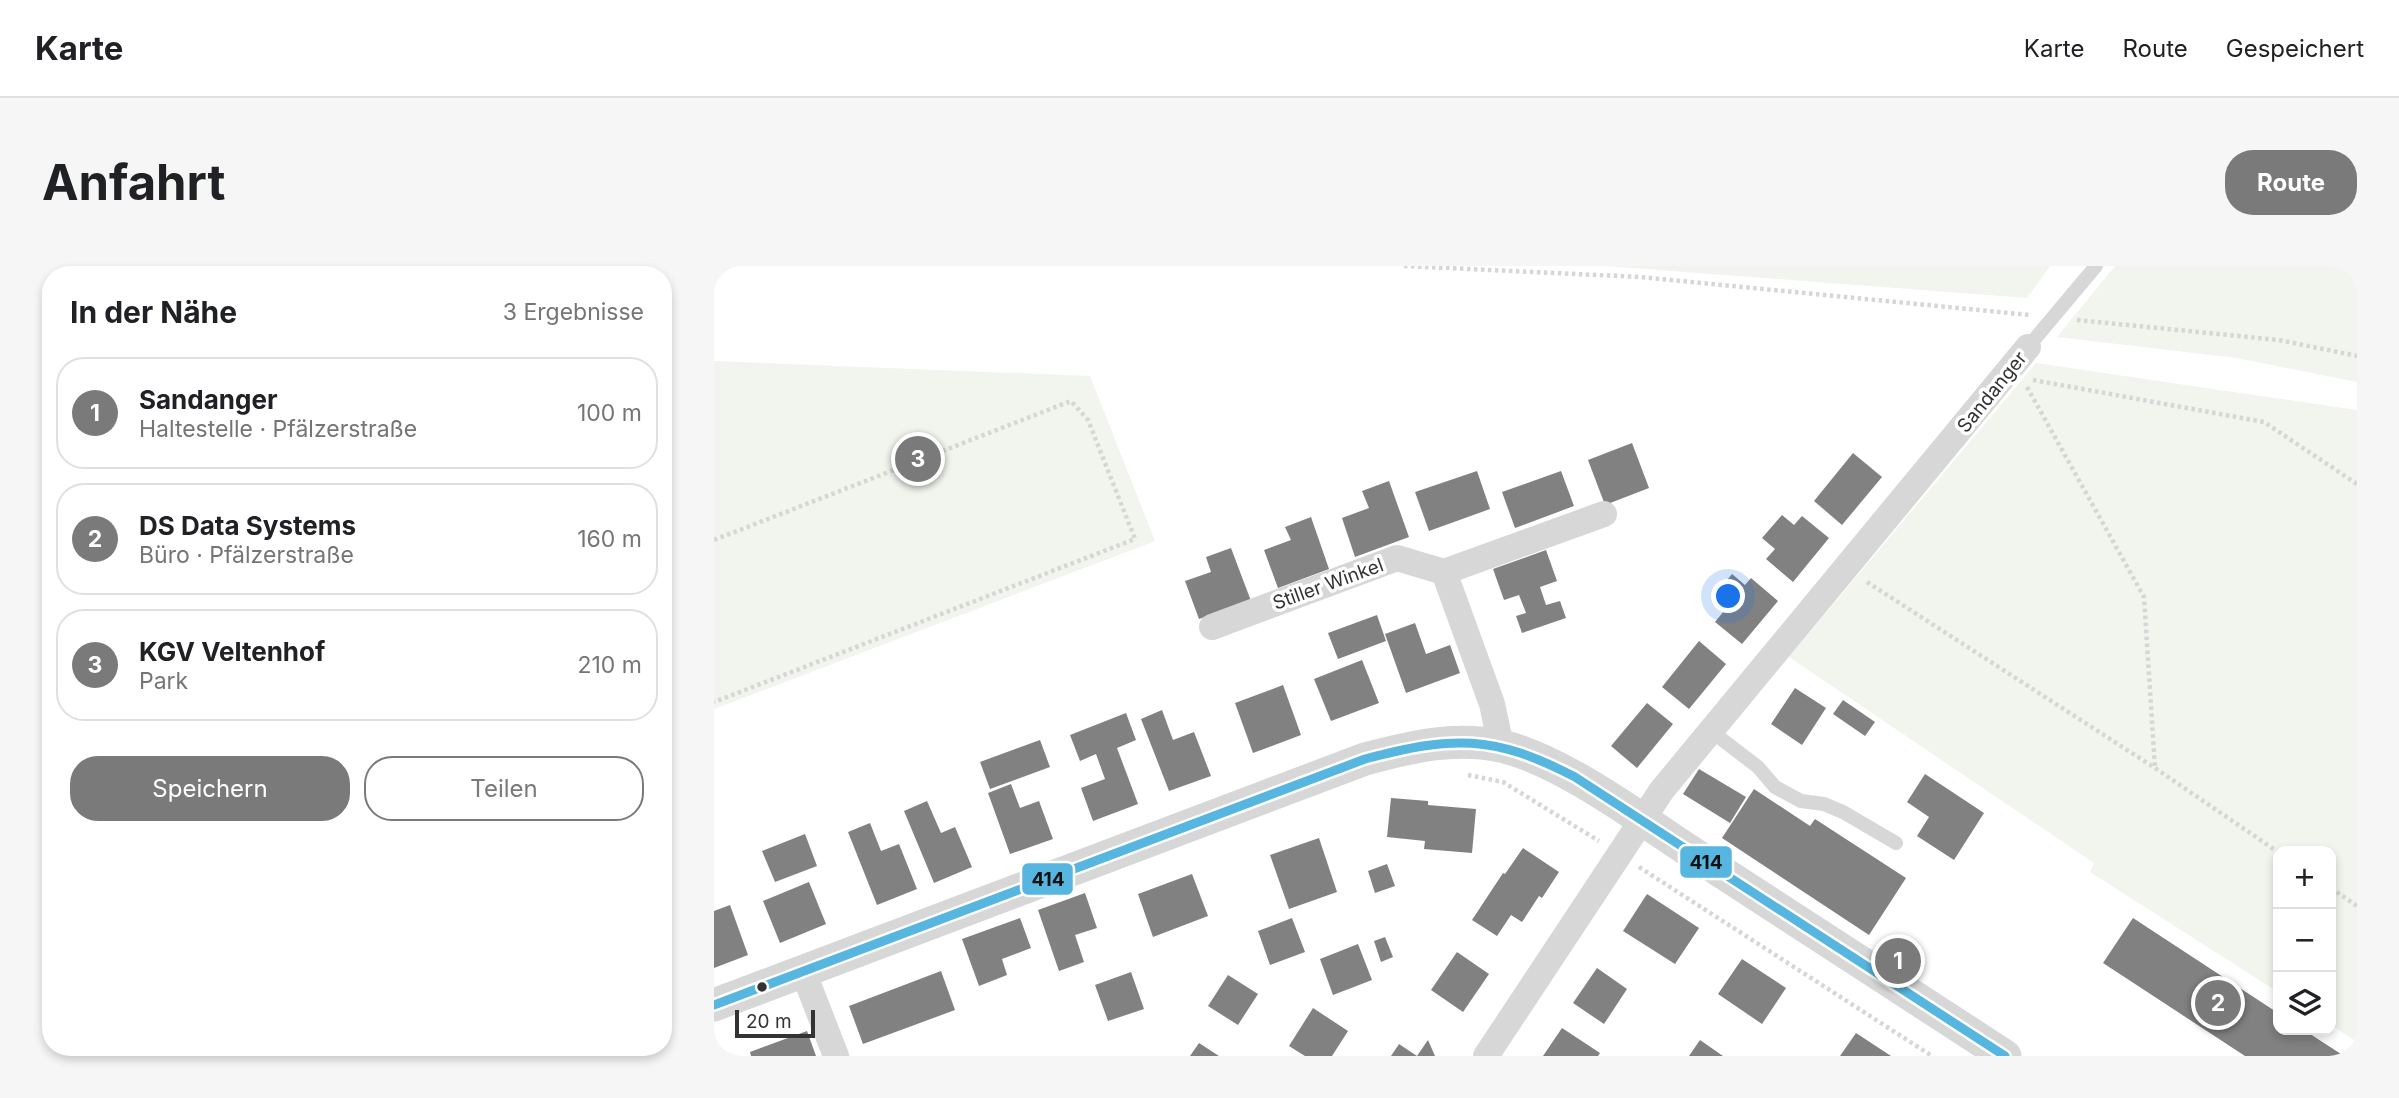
<!DOCTYPE html>
<html lang="de">
<meta charset="utf-8">
<style>
body{margin:0;font-family:Inter,sans-serif;background:#f6f6f6;color:#202124}
.controls{position:absolute;right:21px;bottom:21px;display:grid;overflow:hidden;border-radius:14px;box-shadow:0 4px 10px #0003}
.controls button{width:63px;height:63px;display:grid;place-items:center;padding:0;border:0;border-bottom:2px solid #e0e0e0;background:#fff;color:#202124;font:35px sans-serif}
.scale{position:absolute;left:21px;bottom:18px;width:80px;box-sizing:border-box;padding-left:7px;border:4px solid #333;border-top:0;font-size:19px;line-height:24px;white-space:nowrap;color:#333;-webkit-text-stroke:5px #fff;paint-order:stroke}
.you{position:absolute;left:1015px;top:331px;width:24px;height:24px;margin:-18px;border:5px solid #fff;border-radius:50%;background:#1a73e8;box-shadow:0 0 0 10px #1a73e833}
.badge{display:grid;place-items:center;width:46px;height:46px;border-radius:50%;background:#7a7a7a;color:#fff;font-size:23px;font-weight:700}
.pin{position:absolute;translate:-50% -50%;border:4px solid #fff;box-shadow:0 2px 7px #0006}
.list{margin:0;padding:0;list-style:none}
h2{display:flex;justify-content:space-between;align-items:center;height:91px;margin:0;padding:0 28px;font-size:30px}
h2 small{font-size:23px;font-weight:400;color:#757577}
.list li{display:grid;grid-template-columns:46px 1fr auto;gap:21px;align-items:center;box-sizing:border-box;height:112px;margin:0 14px 14px;padding:0 14px;border:2px solid #e0e0e0;border-radius:28px}
.list b{display:block;font-size:26px;white-space:nowrap}
.list p{margin:0;font-size:23px;white-space:nowrap;color:#757577}
.list em{font-size:23px;font-style:normal;color:#757577}
.actions{display:flex;gap:14px;padding:21px 28px}
.actions a{flex:1;padding:16px 0;border:2px solid #7a7a7a;border-radius:28px;text-align:center;font-size:24px;color:#7a7a7a}
.actions .main{background:#7a7a7a;color:#fff}
.icon{flex:none;width:38px;height:38px;fill:none;stroke:currentColor;stroke-width:2;stroke-linecap:round;stroke-linejoin:round}
.map{position:relative;flex:none;width:1643px;height:790px;overflow:hidden;border-radius:28px}
header{display:flex;align-items:center;gap:42px;box-sizing:border-box;height:98px;padding:0 35px;background:#fff;border-bottom:2px solid #e0e0e0}
header strong{font-size:33px}
nav{display:flex;gap:38px;margin-inline-start:auto;font-size:24px}
.intro{display:flex;align-items:center;justify-content:space-between;box-sizing:border-box;height:168px;padding:0 42px}
h1{margin:0;font-size:49px}
.button{padding:18px 32px;border-radius:28px;background:#7a7a7a;color:#fff;font-size:24px;font-weight:700}
main{display:flex;gap:42px;padding:0 42px}
aside{flex:1;background:#fff;border-radius:28px;box-shadow:0 4px 10px #0003}
.map>svg:first-child{display:block}
.green{fill:#f1f5ed}
.building{fill:#818181}
.lines{fill:none;stroke-linecap:round;stroke-linejoin:round}
.path{stroke:#d6d6d6;stroke-width:4.5;stroke-dasharray:3.5 3.5;stroke-linecap:butt}
.service{stroke:#d7d7d7;stroke-width:14}
.minor{stroke:#d7d7d7;stroke-width:26}
.tertiary{stroke:#d7d7d7;stroke-width:33}
.bus-1-casing{stroke:#fff;stroke-width:14}
.bus-1{stroke:#57b6df;stroke-width:9}
.bus-dot{fill:#333;stroke:#fff;stroke-width:2.5}
.labels{text-anchor:middle;dominant-baseline:central;stroke-width:7;stroke-linejoin:round;paint-order:stroke}
.street-label{font-size:19px;fill:#333;stroke:#fff}
.line-badge{stroke:#fff;stroke-width:2.5}
.pale-badge-label{font-size:19px;text-anchor:middle;font-weight:bold;fill:#111}
</style>
<header>
<strong>Karte</strong>
<nav><a>Karte</a><a>Route</a><a>Gespeichert</a></nav>
</header>
<div class="intro"><h1>Anfahrt</h1><a class="button">Route</a></div>
<main>
<aside>
<h2>In der Nähe<small>3 Ergebnisse</small></h2>
<ul class="list">
<li><span class="badge">1</span><div><b>Sandanger</b><p>Haltestelle · Pfälzerstraße</p></div><em>100 m</em></li>
<li><span class="badge">2</span><div><b>DS Data Systems</b><p>Büro · Pfälzerstraße</p></div><em>160 m</em></li>
<li><span class="badge">3</span><div><b>KGV Veltenhof</b><p>Park</p></div><em>210 m</em></li>
</ul>
<div class="actions"><a class="main">Speichern</a><a>Teilen</a></div>
</aside>
<div class="map">
<svg width="1643" height="790" viewBox="0 0 1643 790">
<rect width="100%" height="100%" fill="#fff"/>
<!-- green -->
<g class="green">
<polygon points="892,0 1336,0 1313,32"/>
<polygon points="1401,0 1643,0 1643,116 1523,92 1343,71"/>
<polygon points="0,95 376,110 441,275 0,443"/>
<polygon points="1322,97 1643,144 1643,776 1617,759 1617,585 1564,585 1564,726 1376,606 1380,597 1075,391"/>
</g>
<!-- building -->
<g class="building">
<polygon points="918,177 935,222 891,239 874,194"/>
<polygon points="1139,187 1168,211 1128,259 1100,235"/>
<polygon points="763,205 776,243 715,265 701,226"/>
<polygon points="847,205 860,240 801,262 788,226"/>
<polygon points="675,215 695,271 641,291 628,252 655,242 648,225"/>
<polygon points="1068,249 1080,259 1088,250 1115,272 1079,316 1052,293 1061,283 1048,272"/>
<polygon points="597,251 615,303 564,322 550,284 577,274 571,261"/>
<polygon points="517,282 537,335 485,353 471,315 497,306 492,291"/>
<polygon points="832,284 843,315 826,321 832,339 846,335 852,352 808,367 802,350 812,347 805,329 790,334 779,303"/>
<polygon points="1018,308 1031,319 1037,312 1064,335 1028,378 1001,356 1019,334 1006,323"/>
<polygon points="663,349 672,375 624,393 614,367"/>
<polygon points="701,357 712,388 736,379 746,407 692,427 671,368"/>
<polygon points="985,375 1012,398 975,443 948,421"/>
<polygon points="648,394 665,437 617,455 600,413"/>
<polygon points="569,419 587,469 539,487 521,437"/>
<polygon points="1081,422 1112,442 1088,479 1057,458"/>
<polygon points="1129,434 1161,456 1151,470 1119,448"/>
<polygon points="933,437 959,458 923,502 897,480"/>
<polygon points="448,444 459,474 480,466 497,510 455,525 427,453"/>
<polygon points="412,447 422,474 403,482 424,538 379,555 367,522 391,513 382,488 366,495 356,469"/>
<polygon points="326,474 336,501 276,523 266,496"/>
<polygon points="985,503 1032,531 1016,557 969,528"/>
<polygon points="1211,508 1270,547 1240,594 1203,570 1215,551 1193,536"/>
<polygon points="297,518 306,542 325,535 339,573 296,588 274,527"/>
<polygon points="1040,523 1096,560 1101,553 1192,612 1155,669 1008,572"/>
<polygon points="677,532 714,535 714,539 762,543 758,587 710,583 711,575 673,571"/>
<polygon points="213,535 227,567 241,561 258,601 220,617 190,545"/>
<polygon points="156,557 167,585 185,578 203,623 163,639 134,566"/>
<polygon points="91,568 103,600 61,616 48,585"/>
<polygon points="605,572 623,626 575,643 556,589"/>
<polygon points="809,582 845,606 828,632 825,630 808,656 797,649 783,670 758,654 789,607 791,608"/>
<polygon points="673,598 681,620 661,627 654,605"/>
<polygon points="478,608 494,650 439,671 424,628"/>
<polygon points="95,616 112,658 66,677 49,635"/>
<polygon points="371,627 383,662 361,669 370,696 345,705 324,644"/>
<polygon points="933,628 985,662 961,698 909,665"/>
<polygon points="16,639 34,689 0,702 0,645"/>
<polygon points="306,652 317,682 288,693 293,709 265,720 248,673"/>
<polygon points="578,652 591,686 556,699 544,665"/>
<polygon points="1419,652 1564,747 1564,764 1590,764 1630,790 1531,790 1389,697"/>
<polygon points="671,671 679,691 667,696 660,675"/>
<polygon points="644,678 658,714 619,729 606,693"/>
<polygon points="743,686 775,708 749,746 717,724"/>
<polygon points="1028,693 1072,722 1048,758 1004,728"/>
<polygon points="883,702 913,723 890,758 859,737"/>
<polygon points="227,705 241,744 149,778 135,740"/>
<polygon points="417,706 430,743 394,755 381,719"/>
<polygon points="514,709 544,728 524,759 494,740"/>
<polygon points="599,742 634,765 618,790 591,790 575,780"/>
<polygon points="848,762 886,787 884,790 829,790"/>
<polygon points="93,765 102,790 37,790 36,786"/>
<polygon points="1142,767 1177,790 1126,790"/>
<polygon points="714,774 721,790 677,790 685,778 703,790"/>
<polygon points="986,774 1009,790 975,790"/>
<polygon points="485,777 505,790 476,790"/>
</g>
<g class="lines">
<!-- path -->
<g class="path">
<polyline points="690,0 926,11 1316,49"/>
<polyline points="1363,54 1565,74 1643,90"/>
<polyline points="1319,114 1550,156 1643,218"/>
<polyline points="1313,121 1430,331 1441,502"/>
<polyline points="0,274 357,135 374,154 421,273 0,436"/>
<polyline points="1153,316 1441,502 1564,586"/>
<polyline points="754,509 789,516 885,575"/>
<polyline points="925,601 1218,790"/>
<polyline points="1617,622 1643,640"/>
</g>
<!-- service -->
<g class="service">
<polyline points="1314,81 1382,0"/>
<polyline points="997,465 1044,501 1061,521 1087,535 1110,538 1129,546 1182,577"/>
</g>
<!-- minor -->
<g class="minor">
<polyline points="498,361 683,292 730,306"/>
<polyline points="787,480 778,438 730,306 890,248"/>
<polyline points="89,705 122,790"/>
<polyline points="772,790 948,524 1314,81"/>
</g>
<!-- tertiary -->
<path class="tertiary" d="M0,739l651,-246c45,-12 89,-23 136,-13 61,14 139,73 193,108 104,67 207,135 311,202"/>
<!-- bus-1 casing -->
<g class="bus-1-casing">
<path id="bus-1" d="M0,739l651,-246c88,-23 127,-25 210,18l430,279"/>
</g>
<!-- bus-1 -->
<use href="#bus-1" class="bus-1"/>
</g>
<!-- markers -->
<circle class="bus-dot" cx="48" cy="721" r="6"/>
<g class="labels">
<!-- street labels -->
<g class="street-label">
<text transform="translate(1278 126) rotate(-51)">Sandanger</text>
<text transform="translate(614 318) rotate(-20)">Stiller Winkel</text>
</g>
</g>
<g class="line-badge">
<rect x="965" y="579" width="54" height="34" rx="7" fill="#57b6df"/>
<rect x="307" y="596" width="53" height="34" rx="7" fill="#57b6df"/>
</g>
<g class="pale-badge-label">
<text x="992" y="603">414</text>
<text x="334" y="620">414</text>
</g>
</svg>
<div class="controls">
<button>+</button>
<button>−</button>
<button><svg class="icon" aria-label="layers" viewBox="0 0 24 24"><path d="M12 4l9 5-9 5-9-5zM3 14l9 5 9-5"/></svg></button>
</div>
<div class="scale">20 m</div>
<div class="you"></div>
<div class="pin badge" style="left:1184px;top:695px">1</div>
<div class="pin badge" style="left:1504px;top:737px">2</div>
<div class="pin badge" style="left:204px;top:193px">3</div>
</div>
</main>
